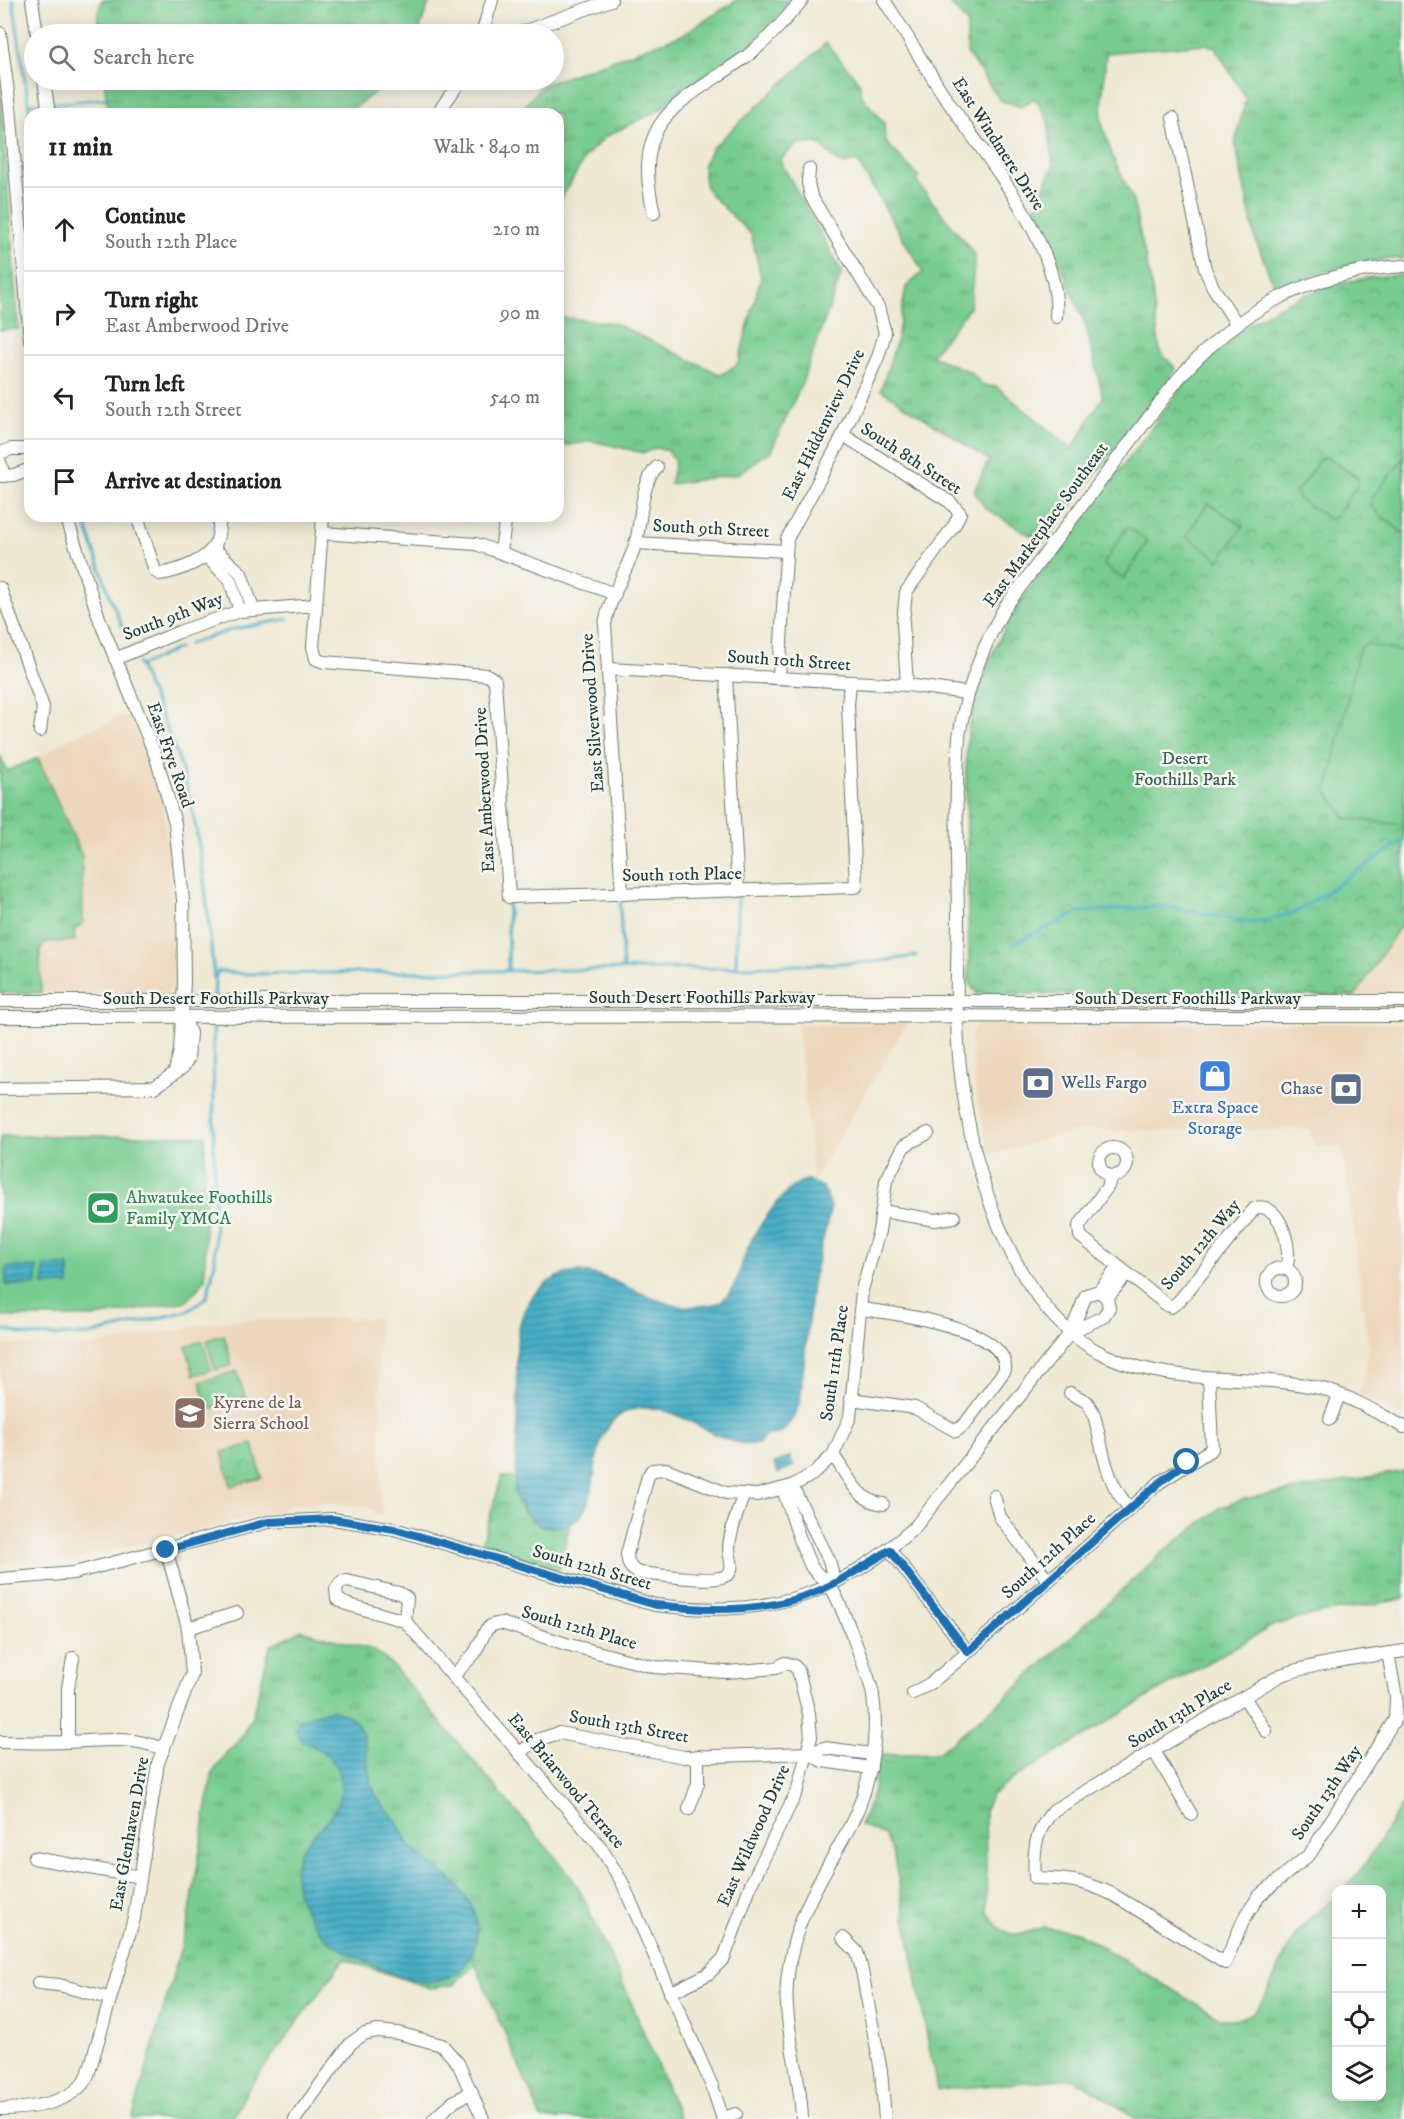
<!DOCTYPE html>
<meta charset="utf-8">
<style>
body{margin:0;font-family:"IM FELL DW Pica",serif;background:#f6f6f6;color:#222}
.controls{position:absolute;right:18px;bottom:18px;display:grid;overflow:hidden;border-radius:12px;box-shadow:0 3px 15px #0003}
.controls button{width:54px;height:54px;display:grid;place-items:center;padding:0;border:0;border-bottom:2px solid #e0e0e0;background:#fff;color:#222;font:30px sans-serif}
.stop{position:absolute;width:18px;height:18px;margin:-14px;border:4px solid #1f6fb2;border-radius:50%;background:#fff}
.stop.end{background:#1f6fb2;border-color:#fff;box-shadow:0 2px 6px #0008}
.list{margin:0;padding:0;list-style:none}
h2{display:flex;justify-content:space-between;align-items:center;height:78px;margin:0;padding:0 24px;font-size:26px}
h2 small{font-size:20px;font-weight:400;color:#767676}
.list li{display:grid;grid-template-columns:39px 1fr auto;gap:18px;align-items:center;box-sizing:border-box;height:84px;padding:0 24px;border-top:2px solid #e0e0e0}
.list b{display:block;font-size:22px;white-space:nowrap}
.list p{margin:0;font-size:20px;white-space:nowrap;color:#767676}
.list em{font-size:20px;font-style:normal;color:#767676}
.icon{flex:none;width:33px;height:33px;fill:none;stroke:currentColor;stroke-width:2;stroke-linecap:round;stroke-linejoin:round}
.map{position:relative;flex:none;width:1404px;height:2119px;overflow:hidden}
.search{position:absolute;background:#fff;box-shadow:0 3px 15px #0003;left:24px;top:24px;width:540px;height:66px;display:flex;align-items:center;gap:15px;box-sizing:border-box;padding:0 21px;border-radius:33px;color:#767676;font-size:22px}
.panel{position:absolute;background:#fff;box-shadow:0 3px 15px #0003;left:24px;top:108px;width:540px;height:414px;border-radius:18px}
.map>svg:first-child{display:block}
.built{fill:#edd7bb}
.grass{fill:url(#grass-tufts);stroke:#4b8462;stroke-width:1.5}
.park{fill:url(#park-crowns);stroke:#4b8462;stroke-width:1.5}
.pitch{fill:#77cc90;stroke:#4b8462;stroke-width:1.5}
.water{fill:url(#water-rules);stroke:#33767d;stroke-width:1.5}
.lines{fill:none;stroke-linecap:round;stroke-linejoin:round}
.stream{stroke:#47aec6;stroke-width:3}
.minor-casing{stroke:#68796c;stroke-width:14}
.minor{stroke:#fff;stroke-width:12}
.route{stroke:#1f6fb2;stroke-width:8}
.labels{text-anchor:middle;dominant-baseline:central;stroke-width:5;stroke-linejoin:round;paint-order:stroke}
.street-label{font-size:18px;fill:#1f3d34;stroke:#f6f6f2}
.park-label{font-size:18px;fill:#35614b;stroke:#f6f6f2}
.service-label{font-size:18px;fill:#4e5e75;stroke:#f6f6f2;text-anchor:start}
.shop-label{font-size:18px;fill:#366cbe;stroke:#f6f6f2}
.leisure-label{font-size:18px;fill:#27864d;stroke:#f6f6f2;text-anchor:start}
.education-label{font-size:18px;fill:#785e54;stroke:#f6f6f2;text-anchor:start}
</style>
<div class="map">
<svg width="1404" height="2119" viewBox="0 0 1404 2119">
<defs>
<pattern id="grass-tufts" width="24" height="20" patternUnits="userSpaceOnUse" patternTransform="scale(1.5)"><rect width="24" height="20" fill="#77cc90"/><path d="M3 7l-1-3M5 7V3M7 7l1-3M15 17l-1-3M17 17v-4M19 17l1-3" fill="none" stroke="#61a776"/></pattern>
<pattern id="park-crowns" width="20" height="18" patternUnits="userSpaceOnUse" patternTransform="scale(1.5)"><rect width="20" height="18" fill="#77cc90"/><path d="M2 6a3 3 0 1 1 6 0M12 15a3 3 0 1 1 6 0" fill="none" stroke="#61a776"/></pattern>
<pattern id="water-rules" width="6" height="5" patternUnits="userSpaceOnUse" patternTransform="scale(1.5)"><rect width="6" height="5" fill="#47aec6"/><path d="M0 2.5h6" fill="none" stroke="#3b8fa2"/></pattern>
</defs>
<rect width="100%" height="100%" fill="#f6f6f2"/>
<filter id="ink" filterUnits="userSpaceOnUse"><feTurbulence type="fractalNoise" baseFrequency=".0167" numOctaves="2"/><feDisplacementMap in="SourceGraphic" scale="12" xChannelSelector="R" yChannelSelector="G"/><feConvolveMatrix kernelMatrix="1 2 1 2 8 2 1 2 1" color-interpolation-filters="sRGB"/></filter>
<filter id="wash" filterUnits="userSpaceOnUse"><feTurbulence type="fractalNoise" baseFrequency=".008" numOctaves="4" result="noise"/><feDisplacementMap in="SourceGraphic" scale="24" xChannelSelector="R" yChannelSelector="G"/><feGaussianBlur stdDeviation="1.35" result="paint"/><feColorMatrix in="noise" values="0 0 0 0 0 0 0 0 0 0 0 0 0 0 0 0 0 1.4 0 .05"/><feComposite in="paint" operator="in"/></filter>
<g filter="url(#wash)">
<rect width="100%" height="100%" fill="#efe9d3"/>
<!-- built -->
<g class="built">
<polygon points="129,713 163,805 175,910 174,983 166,995 41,993 40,950 46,942 74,941 74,931 83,923 82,856 38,758 68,739"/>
<polygon points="1404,920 1404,995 1355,996 1382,953"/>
<polygon points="907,1023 813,1181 797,1024"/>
<polygon points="983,1023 1067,1028 1118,1028 1140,1023 1404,1023 1404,1418 1358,1393 1363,1379 1368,1344 1342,1147 1314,1146 1310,1129 1136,1131 1085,1129 989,1155 976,1091 970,1040 973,1028"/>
<polygon points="378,1318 382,1516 365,1506 322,1503 290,1505 277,1512 74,1560 0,1565 0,1345 90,1346 228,1320"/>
</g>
<!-- grass -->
<g class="grass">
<polygon points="102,0 430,0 418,34 98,34 98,11"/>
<polygon points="737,0 793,0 742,54 678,94 661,109 605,137 586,156 558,204 558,114 517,114 543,85 682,35"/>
<path d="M947,0h457v259c-46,-1 -87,14 -128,32l-21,-53 -20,-95 11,-45 -31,-51 -10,-3 -99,9 -5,67 12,38 19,39 19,86 9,69 16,17 -133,174 -58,-35 -11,-17 15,-31 -108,-70 16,-51 9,-52 17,-15 -66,-111 -17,3 -22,-21 -21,1 -17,16 62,112 -40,111 -31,68 -34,23 -67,10 5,-22 -7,-11 -13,-3 -11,5 -52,-12 -34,6v-130l56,6 107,52 17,-11 23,-87 -10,-43 -40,-39 -6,-10 -2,-19 9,-18 114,-105 34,40v11l24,29 1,18 34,36 -3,4 59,74 -5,52 -39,49 37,15 15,14 14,2 75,62 31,-52 -18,-74 -49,-116 17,-41 -5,-45 -13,-23 -14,9 -21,-7 -33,-47v-30z"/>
<polygon points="0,79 18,329 0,330"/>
<polygon points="104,80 388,80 380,89 345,114 114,114 107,103"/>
<polygon points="0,755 7,771 38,758 82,856 83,923 74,931 75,941 46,942 40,950 41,993 0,993"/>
<path d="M1404,1471v128l-83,14 -47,12 -106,60 -152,92 -24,18 -7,14 2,102 11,16 12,7h12l22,-7 33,5 144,87c10,0 19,1 28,-4 17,-8 35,-65 49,-84 10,-15 25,-22 38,-34v199h46v-206l-37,-1 21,-26 38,-62v318h-267l-63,-41 -137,12 -43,-233 -9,-22 -25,-10 13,-31 6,-39 59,-2 70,-58 155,-143 58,-45 23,-8z"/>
<polygon points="301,1630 373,1650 391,1664 570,1875 582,1895 625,1988 680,2119 542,2119 475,1964 453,1985 430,1988 344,1959 247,2091 232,2119 132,2119 189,1919 212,1774 226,1753 240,1739 253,1714 270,1646"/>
</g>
<!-- park -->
<g class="park">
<path d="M1404,275v645l-49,76 -378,-2 -8,-11c-1,-52 -1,-105 -2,-157 -1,-38 -4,-77 5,-115 23,-95 93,-169 151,-245 35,-46 67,-97 114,-133 46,-35 108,-58 167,-58z"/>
<polygon points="237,1371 246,1400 208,1410 200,1382"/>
<polygon points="253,1444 262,1478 231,1486 222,1452"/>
<path d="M502,1476l13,3c-1,35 20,53 55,45l-11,46 -78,-24z"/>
</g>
<!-- pitch -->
<g class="pitch">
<polygon points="1326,457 1358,478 1358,483 1336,517 1329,519 1298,498 1297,491 1321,458"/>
<polygon points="1404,458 1404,534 1372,508 1371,499"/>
<polygon points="1208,503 1243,526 1220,560 1186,536"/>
<polygon points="1127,527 1148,541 1124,579 1103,565"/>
<polygon points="1366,644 1404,652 1404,825 1346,818 1327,792 1359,649"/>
<polygon points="0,1136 205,1136 205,1280 187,1301 96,1317 0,1317"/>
<polygon points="224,1335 232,1365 215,1370 207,1340"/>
<polygon points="203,1341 211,1370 194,1375 186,1346"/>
</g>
<!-- water -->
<g class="water">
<path d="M807,1180l16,7 8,20 -19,76 -12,119 -7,16 -9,12 -5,4 -13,1 -8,9c-48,5 -90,-57 -138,-29 -42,26 -7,114 -69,112 -19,0 -25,-13 -32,-26l-2,1 -2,-11c0,-27 3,-55 3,-82 1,-44 -13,-98 31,-127 13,-10 32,-12 48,-7 49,15 66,41 122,28 19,-13 20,-33 28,-53 8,-19 39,-67 60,-70z"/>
<rect x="44" y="1266" width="25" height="19"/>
<rect x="6" y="1267" width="31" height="18"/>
<polygon points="790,1457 794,1466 778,1473 774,1463"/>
<path d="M331,1709c48,11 28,51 44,84 5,11 15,19 22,29 5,9 9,20 16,27 14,14 33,22 45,38 6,7 12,14 15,23 12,32 -6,71 -44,72 -23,1 -86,-28 -103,-44 -18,-19 -35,-45 -30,-73 6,-36 54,-43 43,-90 -5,-20 -19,-27 -38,-34l-6,-11 5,-11z"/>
</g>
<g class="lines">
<!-- stream -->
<g class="stream">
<polyline points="13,0 30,114"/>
<polyline points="30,104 44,104"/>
<polyline points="51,104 109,98"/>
<polyline points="83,516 110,597 128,640"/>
<polyline points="189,644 234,629 288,619"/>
<path d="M138,663c13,34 31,67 42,101 22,69 27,142 34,213"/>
<polyline points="140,666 179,648"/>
<polyline points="622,896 620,907 623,970"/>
<polyline points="1012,944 1080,912 1164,906 1253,923 1295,913 1404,840"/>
<polyline points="736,967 738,893"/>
<polyline points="508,970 508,899"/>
<polyline points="214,999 215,978 218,971 245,974 720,968 874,962 916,956"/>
<polyline points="0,1329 30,1336 89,1335 188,1311 207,1297 215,1262 213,1021"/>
</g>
</g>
</g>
<g filter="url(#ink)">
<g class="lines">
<!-- minor casing -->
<g class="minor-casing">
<g id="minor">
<polyline points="32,0 37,34"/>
<path d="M884,0c21,32 40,65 61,97 38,57 118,149 111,220"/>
<polyline points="0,33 10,107 30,340"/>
<polyline points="482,34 492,0"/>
<polyline points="517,34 611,0"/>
<polyline points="44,80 49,114"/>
<polyline points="437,114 461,80"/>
<polyline points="1173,118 1205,269 1213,287 1236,323"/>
<path d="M654,213c-24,-98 27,-109 93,-157 21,-16 38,-36 55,-56"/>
<path d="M1404,266c-96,6 -163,42 -226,113l-173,228c-24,42 -39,83 -46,130 -4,59 -2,118 -1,177 0,34 -2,68 -1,103 1,107 43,291 150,339 68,31 141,16 212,32 30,7 58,25 85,39"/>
<polyline points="843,435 950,502 960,513 955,524 906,592 903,623 907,685"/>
<polyline points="0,453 11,449 30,449"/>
<polyline points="0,462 4,476"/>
<polyline points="0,476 14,475 30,469"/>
<polyline points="66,516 100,621 156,757 175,823 183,900 184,982 180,1051 175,1071"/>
<path d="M137,516l18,55 5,3c18,-3 51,-14 57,-34 2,-7 2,-16 3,-24"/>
<polyline points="323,516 313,647 316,659 324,662 487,675 495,680 509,897 856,887 848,705 850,683"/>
<polyline points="322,533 476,544 615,594"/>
<polyline points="635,543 786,551"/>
<polyline points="213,548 241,573 253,609"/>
<polyline points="501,551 506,516"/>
<polyline points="206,556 230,580 240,611"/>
<polyline points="0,588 43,707 40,731"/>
<polyline points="115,659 179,632 240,611 316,605"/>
<polyline points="608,669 907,685 966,693"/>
<polyline points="726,675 738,891"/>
<polyline points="779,678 787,539 839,443 878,357 885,333 878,307 811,196 808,183 809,169"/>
<path d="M622,894l-17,-270c5,-29 23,-54 31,-82 6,-24 4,-57 21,-75"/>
<polyline points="0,1001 1404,1001"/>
<polyline points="0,1017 1404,1016"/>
<polyline points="0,1089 155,1087 183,1067 188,1059 190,1033 184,1017"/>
<circle cx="1113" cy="1162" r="14"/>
<path d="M1111,1176l-3,10 -29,40 1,10 87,69 4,2 8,-6 76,-93c26,-7 38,42 31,60"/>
<polyline points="882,1211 935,1220 954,1217"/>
<circle cx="1281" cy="1282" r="14"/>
<polyline points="1099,1291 1118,1267"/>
<polyline points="1107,1298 1127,1274"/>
<path d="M1070,1393l17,9 6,10c10,33 11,70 37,96"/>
<path d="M851,1399l64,9 41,23 9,-7 40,-54c4,-43 -113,-57 -144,-61"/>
<polyline points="1330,1419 1339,1395"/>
<path d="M833,1455c15,20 23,46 50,49"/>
<polyline points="792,1486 829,1560 832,1572 830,1586"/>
<path d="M783,1490c10,26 16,52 28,76 5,9 13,12 19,20 9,12 41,94 43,110 6,42 -3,91 -22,128 -20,39 -46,76 -57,119 -5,20 -9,42 -7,63 2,38 14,75 15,113"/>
<path d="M743,1496c-5,16 -14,37 -14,53 0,8 5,16 1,23 -7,14 -74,2 -90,1 -10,-3 -12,-9 -13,-19l21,-78 4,-6 14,-1 60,24 31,2 35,-9 21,-12 20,-19 17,-38 12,-127 17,-59 7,-50 18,-35 24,-13"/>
<polyline points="994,1496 1000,1517 1048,1580"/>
<polyline points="890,1550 968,1652"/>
<path d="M0,1579l74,-6 194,-51 65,-3 61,10 261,76c107,13 180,-6 260,-78l156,-195 15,-37 13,-4 8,7 2,10 -6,9 -32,15"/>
<polyline points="405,1621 407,1598 399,1593 347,1581 341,1582 336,1589 337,1599 346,1604 405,1621 599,1845 622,1882 712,2086 723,2119"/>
<polyline points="188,1628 237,1613"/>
<path d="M1388,1653l8,44 -1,22 -85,135 -51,42 -15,23 -19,44 -113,-69c-31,-14 -43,-15 -77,-16 -2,-28 0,-47 19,-68l227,-135c40,-13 82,-18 123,-24"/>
<polyline points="453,1676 475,1653 486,1630 492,1625 501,1623 566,1644 654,1667 726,1672 776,1668 785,1663 793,1665 798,1670 809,1714 811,1737 798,1789 751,1884 724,1958 708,1974 670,1993"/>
<polyline points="913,1693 931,1683 968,1652 1160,1482 1212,1449 1209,1378"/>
<polyline points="1244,1697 1266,1731"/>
<path d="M0,1742c22,0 44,1 66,0 39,-1 60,-7 98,7"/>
<polyline points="68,1742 68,1688 73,1658"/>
<polyline points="1154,1751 1191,1814"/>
<polyline points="519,1753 537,1740 559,1733 684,1757 809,1753 824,1748 872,1754"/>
<polyline points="809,1753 822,1761 871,1768"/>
<polyline points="689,1809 698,1783 698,1756"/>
<polyline points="34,1858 140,1877"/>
<polyline points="843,1938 857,1952 861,1966 881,2071 885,2119"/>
<polyline points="38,1983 59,1985 109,1998"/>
<path d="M0,2109c29,0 75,-5 88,-34l46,-157 24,-155 34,-89 -4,-46 -22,-79"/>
<polyline points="723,2118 736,2114"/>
<polyline points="295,2119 351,2043 364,2034 377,2031 398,2033 442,2045 458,2063 483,2119"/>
<polyline points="434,2119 453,2102 472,2092"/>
</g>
</g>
<!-- minor -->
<use href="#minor" class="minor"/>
</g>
</g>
<g class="lines" filter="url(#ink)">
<!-- route -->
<path class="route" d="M166,1550l102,-28 65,-3 61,10 262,76c58,7 120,8 175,-20 20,-10 39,-23 59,-35l78,102 192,-170 27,-20"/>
</g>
<!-- icons -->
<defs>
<g id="shop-square" transform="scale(1.725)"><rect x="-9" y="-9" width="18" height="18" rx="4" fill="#3f7fe0" stroke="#f6f6f2"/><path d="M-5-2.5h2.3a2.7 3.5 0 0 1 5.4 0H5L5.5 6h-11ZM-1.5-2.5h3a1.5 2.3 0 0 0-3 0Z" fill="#fff"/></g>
<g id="bank-square" transform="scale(1.725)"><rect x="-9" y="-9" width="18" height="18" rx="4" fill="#5c6f8a" stroke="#f6f6f2"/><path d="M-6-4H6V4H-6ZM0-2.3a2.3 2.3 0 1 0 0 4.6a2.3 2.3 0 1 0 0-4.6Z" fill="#fff"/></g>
<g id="stadium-square" transform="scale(1.725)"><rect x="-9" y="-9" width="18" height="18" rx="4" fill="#2e9e5b" stroke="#f6f6f2"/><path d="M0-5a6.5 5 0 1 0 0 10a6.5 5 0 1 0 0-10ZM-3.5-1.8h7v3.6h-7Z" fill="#fff"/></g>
<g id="school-square" transform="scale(1.725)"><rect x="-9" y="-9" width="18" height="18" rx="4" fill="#8d6e63" stroke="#f6f6f2"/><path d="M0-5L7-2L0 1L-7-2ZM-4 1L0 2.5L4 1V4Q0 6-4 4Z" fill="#fff"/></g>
</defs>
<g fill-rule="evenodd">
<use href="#shop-square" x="1215" y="1076"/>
<use href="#bank-square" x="1038" y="1083"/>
<use href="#bank-square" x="1346" y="1089"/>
<use href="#stadium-square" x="103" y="1208"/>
<use href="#school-square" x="190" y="1413"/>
</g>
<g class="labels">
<!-- street labels -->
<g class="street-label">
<text transform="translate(998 144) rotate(57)">East Windmere Drive</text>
<text transform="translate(824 425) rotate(-64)">East Hiddenview Drive</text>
<text transform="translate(911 459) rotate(33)">South 8th Street</text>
<text transform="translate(1046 525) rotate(-54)">East Marketplace Southeast</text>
<text transform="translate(711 529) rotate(3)">South 9th Street</text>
<text transform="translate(173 617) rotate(-21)">South 9th Way</text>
<text transform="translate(789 661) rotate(4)">South 10th Street</text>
<text transform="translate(593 713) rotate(-94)">East Silverwood Drive</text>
<text transform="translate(170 755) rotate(71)">East Frye Road</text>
<text transform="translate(485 790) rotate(-93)">East Amberwood Drive</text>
<text transform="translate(682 875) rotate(-1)">South 10th Place</text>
<text x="702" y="998">South Desert Foothills Parkway</text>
<text x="216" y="999">South Desert Foothills Parkway</text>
<text x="1188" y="999">South Desert Foothills Parkway</text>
<text transform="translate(1201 1245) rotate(-50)">South 12th Way</text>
<text transform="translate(835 1363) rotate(-82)">South 11th Place</text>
<text transform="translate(1049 1556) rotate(-42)">South 12th Place</text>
<text transform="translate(592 1568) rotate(16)">South 12th Street</text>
<text transform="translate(579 1628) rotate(16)">South 12th Place</text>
<text transform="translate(1180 1714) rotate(-31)">South 13th Place</text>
<text transform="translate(629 1727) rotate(10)">South 13th Street</text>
<text transform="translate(566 1781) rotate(50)">East Briarwood Terrace</text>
<text transform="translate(1327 1793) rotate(-56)">South 13th Way</text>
<text transform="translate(130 1834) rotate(-80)">East Glenhaven Drive</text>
<text transform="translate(754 1836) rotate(-66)">East Wildwood Drive</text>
</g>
<!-- park labels -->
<g class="park-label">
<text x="1185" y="759">Desert<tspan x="1185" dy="21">Foothills Park</tspan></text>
</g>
<!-- service labels -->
<g class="service-label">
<text x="1061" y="1083">Wells Fargo</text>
<text x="1323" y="1089" text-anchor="end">Chase</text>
</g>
<!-- shop labels -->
<g class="shop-label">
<text x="1215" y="1108">Extra Space<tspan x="1215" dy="21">Storage</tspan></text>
</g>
<!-- leisure labels -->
<g class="leisure-label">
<text x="126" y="1198">Ahwatukee Foothills<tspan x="126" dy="21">Family YMCA</tspan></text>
</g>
<!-- education labels -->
<g class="education-label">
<text x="213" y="1403">Kyrene de la<tspan x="213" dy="21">Sierra School</tspan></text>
</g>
</g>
</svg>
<div class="controls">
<button>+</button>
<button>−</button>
<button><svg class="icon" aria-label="locate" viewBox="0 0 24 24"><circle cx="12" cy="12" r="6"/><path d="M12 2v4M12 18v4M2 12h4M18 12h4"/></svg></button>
<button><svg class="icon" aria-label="layers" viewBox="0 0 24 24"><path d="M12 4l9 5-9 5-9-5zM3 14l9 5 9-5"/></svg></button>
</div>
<div class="stop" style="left:1187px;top:1462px"></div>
<div class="stop end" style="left:166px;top:1550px"></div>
<div class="search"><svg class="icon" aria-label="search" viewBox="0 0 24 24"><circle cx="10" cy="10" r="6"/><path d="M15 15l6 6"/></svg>Search here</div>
<section class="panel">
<h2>11 min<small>Walk · 840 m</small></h2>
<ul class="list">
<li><svg class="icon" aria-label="ahead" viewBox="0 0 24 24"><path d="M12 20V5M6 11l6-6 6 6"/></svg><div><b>Continue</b><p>South 12th Place</p></div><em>210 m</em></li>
<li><svg class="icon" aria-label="right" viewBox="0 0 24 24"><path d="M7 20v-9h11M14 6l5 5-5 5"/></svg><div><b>Turn right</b><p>East Amberwood Drive</p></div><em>90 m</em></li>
<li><svg class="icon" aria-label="left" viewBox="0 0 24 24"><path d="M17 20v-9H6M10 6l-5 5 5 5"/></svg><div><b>Turn left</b><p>South 12th Street</p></div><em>540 m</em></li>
<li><svg class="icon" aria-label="arrive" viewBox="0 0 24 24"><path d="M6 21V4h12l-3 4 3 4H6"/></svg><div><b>Arrive at destination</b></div></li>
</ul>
</section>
</div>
